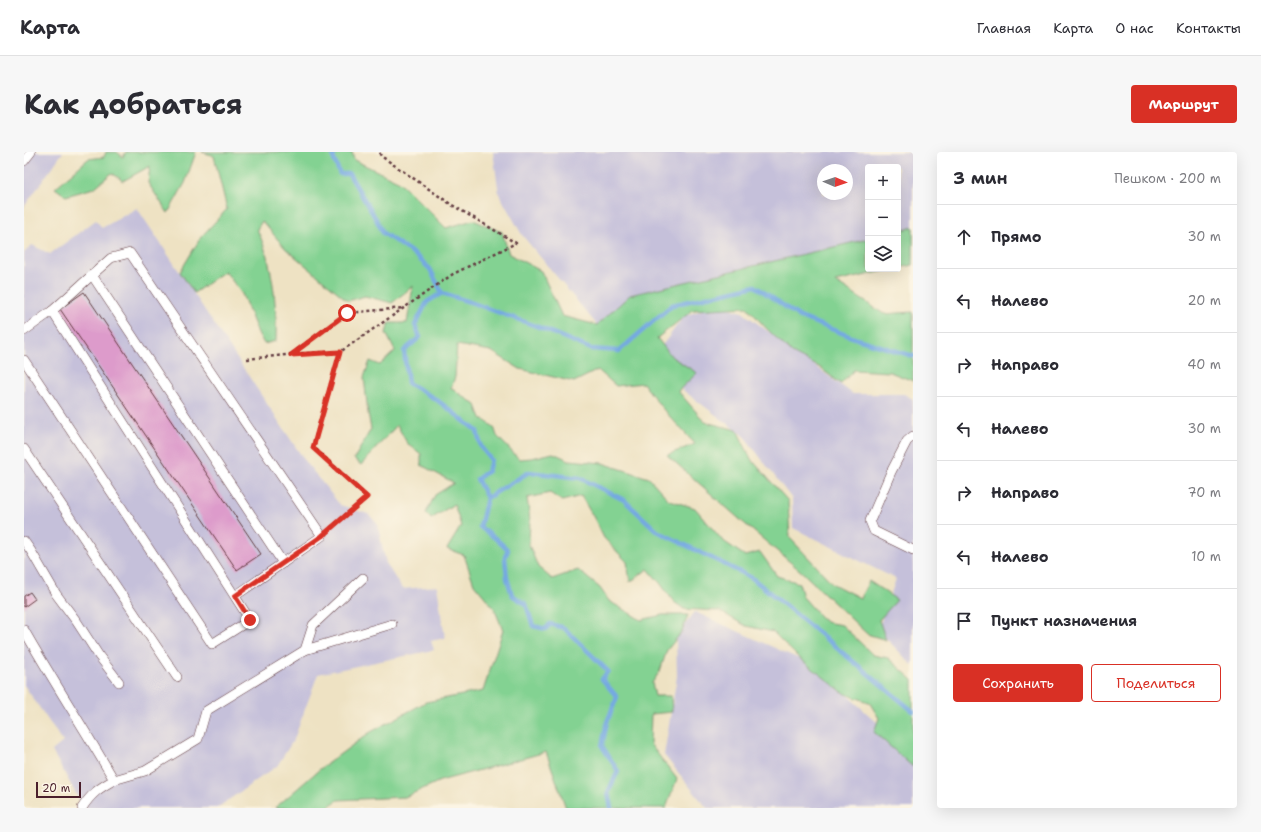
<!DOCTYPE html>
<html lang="ru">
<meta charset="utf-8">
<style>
body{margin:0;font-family:"Shantell Sans",sans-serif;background:#f7f7f7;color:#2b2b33}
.controls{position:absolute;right:12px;top:12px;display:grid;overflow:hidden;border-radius:4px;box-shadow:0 4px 16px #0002}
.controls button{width:36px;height:36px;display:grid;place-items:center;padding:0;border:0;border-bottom:1px solid #e1e1e2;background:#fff;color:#2b2b33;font:20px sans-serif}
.compass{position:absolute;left:793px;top:12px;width:36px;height:36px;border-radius:50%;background:#fff;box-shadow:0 4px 16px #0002;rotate:92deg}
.scale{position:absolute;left:12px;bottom:10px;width:45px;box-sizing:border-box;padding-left:4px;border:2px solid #4a1f2b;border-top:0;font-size:11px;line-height:14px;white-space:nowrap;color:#4a1f2b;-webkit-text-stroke:3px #fcf5e5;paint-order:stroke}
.stop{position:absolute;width:12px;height:12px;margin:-9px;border:3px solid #d93025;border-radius:50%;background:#fff}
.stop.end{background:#d93025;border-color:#fff;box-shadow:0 1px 4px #0008}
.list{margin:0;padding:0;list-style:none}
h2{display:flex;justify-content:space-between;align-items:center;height:52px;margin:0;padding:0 16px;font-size:17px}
h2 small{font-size:13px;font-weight:400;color:#7c7c81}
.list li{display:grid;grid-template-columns:26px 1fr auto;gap:12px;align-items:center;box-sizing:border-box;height:64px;padding:0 16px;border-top:1px solid #e1e1e2}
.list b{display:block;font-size:15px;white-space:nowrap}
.list em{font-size:13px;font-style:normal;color:#7c7c81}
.actions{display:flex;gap:8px;padding:12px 16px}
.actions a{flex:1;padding:9px 0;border:1px solid #d93025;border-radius:4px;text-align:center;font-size:14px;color:#d93025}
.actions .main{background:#d93025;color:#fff}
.icon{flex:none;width:22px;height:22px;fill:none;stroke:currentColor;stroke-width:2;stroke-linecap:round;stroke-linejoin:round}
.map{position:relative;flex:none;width:889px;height:656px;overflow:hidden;border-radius:4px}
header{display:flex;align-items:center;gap:24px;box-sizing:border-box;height:56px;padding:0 20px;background:#fff;border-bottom:1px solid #e1e1e2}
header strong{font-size:19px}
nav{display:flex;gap:22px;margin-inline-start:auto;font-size:14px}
.intro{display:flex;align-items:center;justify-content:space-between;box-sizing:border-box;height:96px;padding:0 24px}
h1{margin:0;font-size:28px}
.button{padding:10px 18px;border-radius:4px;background:#d93025;color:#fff;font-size:14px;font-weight:700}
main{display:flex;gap:24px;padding:0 24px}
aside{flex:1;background:#fff;border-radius:4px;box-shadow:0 4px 16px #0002}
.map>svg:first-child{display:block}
.industrial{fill:#c5c0da;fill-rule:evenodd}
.green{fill:#83d292;stroke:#66785e}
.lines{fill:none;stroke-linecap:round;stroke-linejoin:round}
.stream{stroke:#75a9e2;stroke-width:4.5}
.building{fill:#dd9bcb}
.service-casing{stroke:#633c42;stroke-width:10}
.path{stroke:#633c42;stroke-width:2.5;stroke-dasharray:3 3;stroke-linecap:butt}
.service{stroke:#fff;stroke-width:9}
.route{stroke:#d93025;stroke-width:5}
</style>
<header>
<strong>Карта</strong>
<nav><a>Главная</a><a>Карта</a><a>О нас</a><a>Контакты</a></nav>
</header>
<div class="intro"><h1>Как добраться</h1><a class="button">Маршрут</a></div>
<main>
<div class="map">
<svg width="889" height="656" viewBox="0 0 889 656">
<rect width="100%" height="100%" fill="#fcf5e5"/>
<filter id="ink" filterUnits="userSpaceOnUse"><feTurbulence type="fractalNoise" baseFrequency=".025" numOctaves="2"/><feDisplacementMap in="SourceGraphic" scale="8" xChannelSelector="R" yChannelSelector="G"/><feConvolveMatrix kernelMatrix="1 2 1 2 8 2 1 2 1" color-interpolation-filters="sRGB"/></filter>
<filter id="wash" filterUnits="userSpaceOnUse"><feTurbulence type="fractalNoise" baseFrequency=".012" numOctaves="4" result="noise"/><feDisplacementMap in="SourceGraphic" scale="16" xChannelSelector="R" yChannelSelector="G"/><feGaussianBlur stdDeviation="0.9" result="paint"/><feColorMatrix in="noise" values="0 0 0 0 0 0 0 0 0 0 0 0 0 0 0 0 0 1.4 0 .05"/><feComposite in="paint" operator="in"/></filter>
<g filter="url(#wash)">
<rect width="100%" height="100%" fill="#eee2c3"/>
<!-- industrial -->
<g class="industrial">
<polygon points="0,0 39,0 0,55"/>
<path d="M469,0h420v75l-15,5v-65h-30v72l-238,56 -33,30 -75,-90 -23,-41zM799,18h24v24h-24z"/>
<polygon points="113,56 281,309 316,353 344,362 353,371 362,411 378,437 413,434 421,486 407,489 410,498 294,522 270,587 253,614 193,656 60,656 28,599 39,590 0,533 0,101 8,93 26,102 72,68 78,76"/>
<polygon points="694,153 718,160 829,242 880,242 889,247 889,514 854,478 872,427 769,376 768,347 720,284 652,233 634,199 660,164"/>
<polygon points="671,460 791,514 889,603 889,656 683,656 640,603 653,524 652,484"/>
</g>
<!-- green -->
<g class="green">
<polygon points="82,0 93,0 99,5 102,0 172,0 161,31 144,61 124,31 126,14 99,29 88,21 70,36 42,44 31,36 64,7 80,5"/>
<path d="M178,0h150l2,8 46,22 46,46 27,-8 29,12 7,22 32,17 21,45 35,9 33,-30 238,-56v30h26l-59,13 49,32 29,-2v69l-23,-9 -36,-2 -13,14 -22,-17 -27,-14 -26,-25 -19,-21 -54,3 -36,28 15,19 25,16 -19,18 27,31 32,8 14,29 37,42 2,37 43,46 27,14 9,-17 28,19 -18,20 7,20 -19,-6 -64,-61 -58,-49 -78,-69 28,-11 -33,-36 -19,-25 -27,3 -18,-16 -24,12 -54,-13 -29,-18 -34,-6 -2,32 -4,11 25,17 5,13 13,9 3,9 22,23 13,-1 21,-5 16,7 33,3 47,15 20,22 26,8 27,32 23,16 15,-4 17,24 22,7 4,14 22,25 17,3 31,30 15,3 25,22v87l-39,-35 5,-14 -10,-16 -24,-8 -46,-36 -26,-26 -27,-6 -27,-15 -35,-2 -10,-7 -14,-19 -12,-14 -18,13 -3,-20 -23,-24 -10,-20 -13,-22 -19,5 -12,-8 -23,5 3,22 -1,25 9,22 14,12 26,-9 22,18 9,13 32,19 21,-5h26l-6,17 -15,18 -7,21 -8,12 3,13h16l1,16 -21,2 -1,30 27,35 -11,29h-100l-20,-56 -106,29 -35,16 -67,3 -12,8h-51l45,-39 49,-36 57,-31 57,-11 20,-61 -9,-22 -20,-24 -10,-29 -17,-6 14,-23 -7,-22 -23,15 -5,-6 9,-18 19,-12 -33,-18v-11l-14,-11 -10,-18 -36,40 -7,-6 17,-30 -3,-16 -4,-36 6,-16 10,4 15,-14 -9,-18 3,-10h18l6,-37 -21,17 -27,-7 -17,5 -62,-52 -24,-28 -5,8c16,34 20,75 19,112l-12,3 -6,-11 -16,-39 -17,-23 -31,22 -14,-21 21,-35 26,-28 -13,-53z"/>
<polygon points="889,75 889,113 874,116 874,80"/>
</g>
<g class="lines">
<!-- stream -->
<g class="stream">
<polyline points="309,0 310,8 316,22 325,22 352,67 359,81 390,102 406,117 418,141 403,150 391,173 396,185 380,199 384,231 413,248 453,279 457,295 467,308 464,319 453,327 463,346 456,375 471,386 484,398 481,405 483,426 488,443 502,452 509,474 522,477 526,472 540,476 584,519 578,527 593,545 583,570 578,594 594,619 584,640 587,656"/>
<polyline points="418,141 446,150 512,174 567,197 595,199 648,153 731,134 776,165 833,187 889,204"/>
<polyline points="463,346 505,320 556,326 600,348 633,379 728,426 889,559"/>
</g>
</g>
<g id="blocks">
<!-- building -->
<g class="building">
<polygon points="60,140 237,402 213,418 36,157"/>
<polygon points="6,440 11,447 0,455 0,444"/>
</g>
</g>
</g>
<g filter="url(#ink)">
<use href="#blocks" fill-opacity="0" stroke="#633c42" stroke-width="1"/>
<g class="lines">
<!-- service casing -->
<g class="service-casing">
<g id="service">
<polyline points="0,9 7,0"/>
<polyline points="68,123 259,411"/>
<polyline points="28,159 87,106 106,101 298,384 211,444"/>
<polyline points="0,179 28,159 226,468 188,492 0,208"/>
<polyline points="889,284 883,289 867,320 846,369 850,379 889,398"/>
<polyline points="0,297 153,525"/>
<polyline points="0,389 7,399 32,442 53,470 75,504 95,530"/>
<path d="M0,478c29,51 61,100 90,150 -15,8 -23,14 -32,28"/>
<polyline points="281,498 289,473 339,426"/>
<polyline points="90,628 121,619 174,587 182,559 281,498 368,472"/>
</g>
</g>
<!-- path -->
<g class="path">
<polyline points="268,202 323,161 379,156"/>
<polyline points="223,207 271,202 316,200 429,122 492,91 428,53 357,4 355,0"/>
<polyline points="307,376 343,345 289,295 316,200"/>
</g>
<!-- service -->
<use href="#service" class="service"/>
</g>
</g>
<g class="lines" filter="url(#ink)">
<!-- route -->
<polyline class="route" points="226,468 211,444 298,384 343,345 289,296 316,200 267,203 323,161"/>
</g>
</svg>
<div class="controls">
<button>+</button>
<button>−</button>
<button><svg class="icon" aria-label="layers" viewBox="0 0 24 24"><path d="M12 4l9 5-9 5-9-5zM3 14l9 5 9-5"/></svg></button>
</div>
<svg class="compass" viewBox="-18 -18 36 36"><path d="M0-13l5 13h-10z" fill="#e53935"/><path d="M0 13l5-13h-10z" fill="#7c7c81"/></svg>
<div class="scale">20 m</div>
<div class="stop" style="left:323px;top:161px"></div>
<div class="stop end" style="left:226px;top:468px"></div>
</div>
<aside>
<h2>3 мин<small>Пешком · 200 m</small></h2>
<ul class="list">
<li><svg class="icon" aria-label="ahead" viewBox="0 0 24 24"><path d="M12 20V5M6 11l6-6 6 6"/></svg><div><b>Прямо</b></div><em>30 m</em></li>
<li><svg class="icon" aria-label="left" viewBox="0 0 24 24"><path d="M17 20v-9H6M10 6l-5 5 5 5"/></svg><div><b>Налево</b></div><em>20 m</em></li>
<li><svg class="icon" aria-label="right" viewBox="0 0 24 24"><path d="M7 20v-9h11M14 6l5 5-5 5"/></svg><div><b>Направо</b></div><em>40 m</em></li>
<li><svg class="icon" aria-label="left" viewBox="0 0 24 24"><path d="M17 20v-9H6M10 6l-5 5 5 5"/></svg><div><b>Налево</b></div><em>30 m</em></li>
<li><svg class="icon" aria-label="right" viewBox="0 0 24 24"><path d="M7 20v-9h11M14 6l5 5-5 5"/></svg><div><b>Направо</b></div><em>70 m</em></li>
<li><svg class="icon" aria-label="left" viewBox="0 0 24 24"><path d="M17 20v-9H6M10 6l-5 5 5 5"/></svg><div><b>Налево</b></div><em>10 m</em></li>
<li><svg class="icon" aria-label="arrive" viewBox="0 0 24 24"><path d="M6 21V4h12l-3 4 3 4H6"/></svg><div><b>Пункт назначения</b></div></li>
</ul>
<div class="actions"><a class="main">Сохранить</a><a>Поделиться</a></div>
</aside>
</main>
